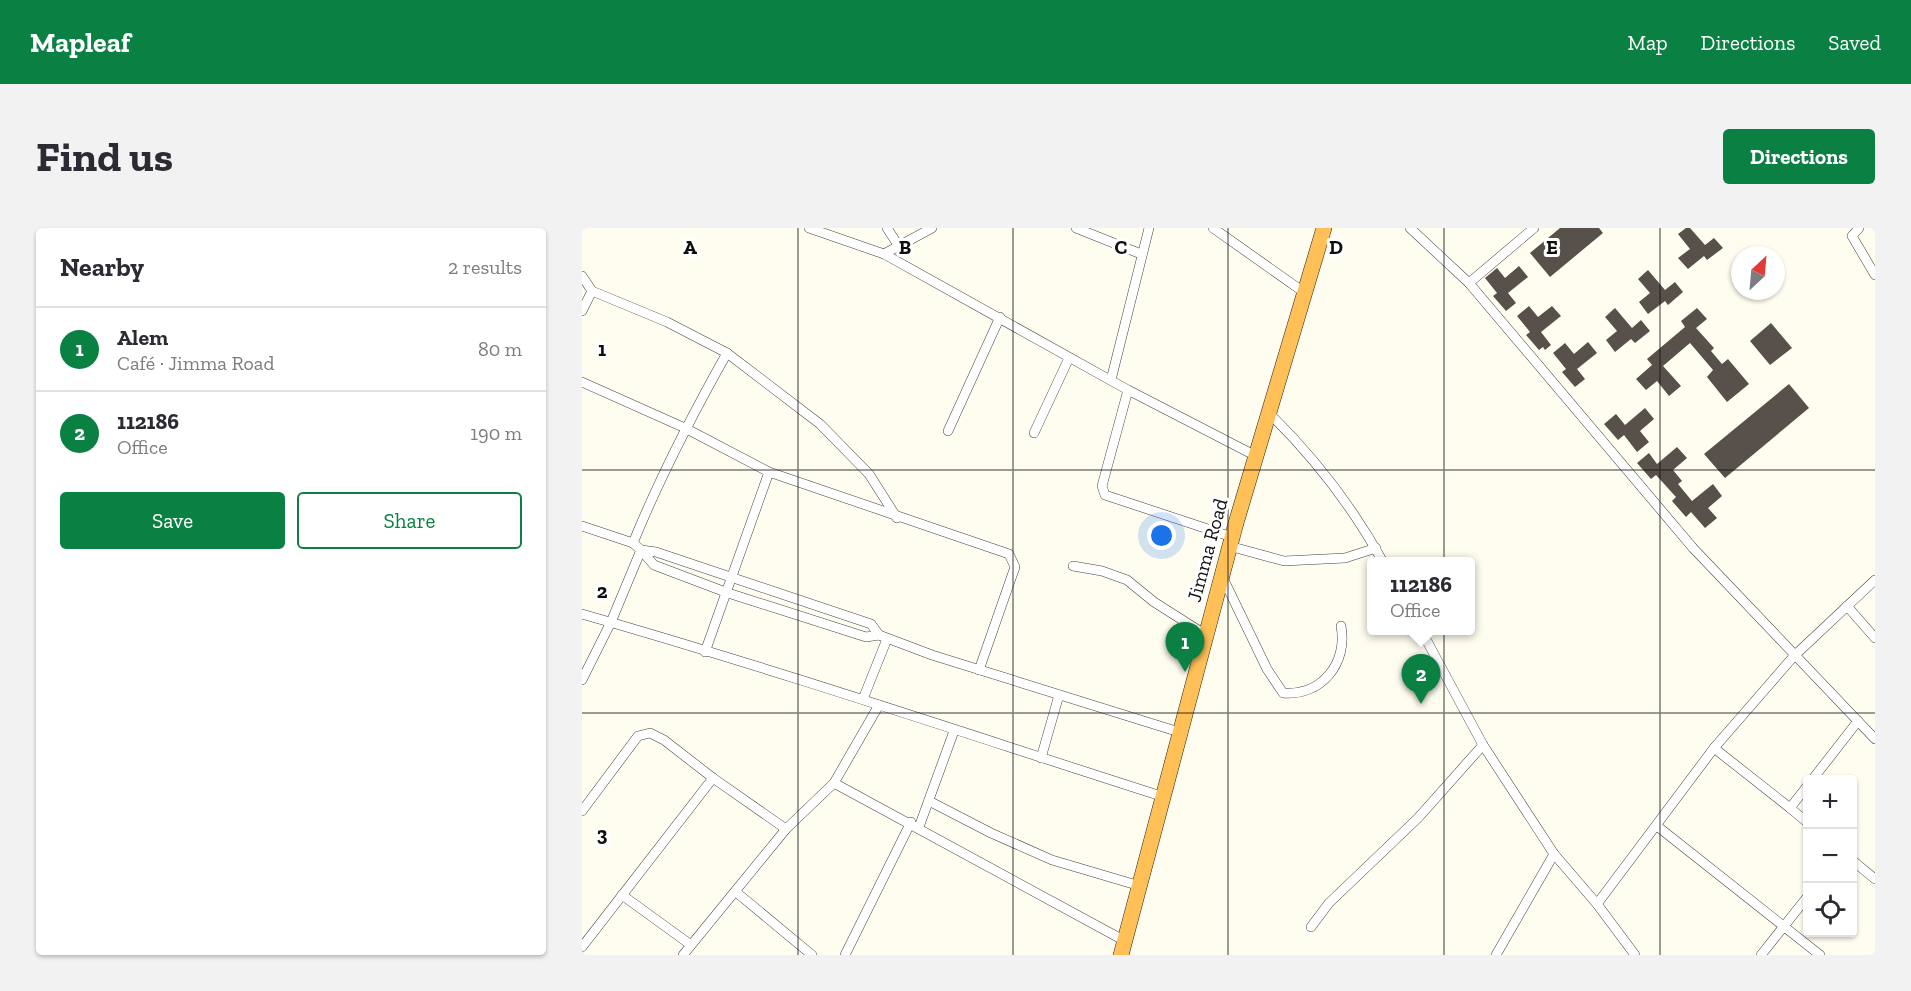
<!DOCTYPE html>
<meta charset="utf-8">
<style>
body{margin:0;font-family:"Zilla Slab",serif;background:#f2f2f3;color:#2b2b33}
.controls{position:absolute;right:18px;bottom:18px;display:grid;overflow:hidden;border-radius:6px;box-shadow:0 2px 4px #0004}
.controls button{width:54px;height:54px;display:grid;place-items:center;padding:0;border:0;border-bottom:2px solid #e1e1e2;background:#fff;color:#2b2b33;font:30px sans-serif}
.compass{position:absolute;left:1149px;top:18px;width:54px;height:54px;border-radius:50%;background:#fff;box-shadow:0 2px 4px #0004;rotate:26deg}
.you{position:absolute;left:580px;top:308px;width:21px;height:21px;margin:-15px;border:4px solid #fff;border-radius:50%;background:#1a73e8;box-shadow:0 0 0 9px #1a73e833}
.badge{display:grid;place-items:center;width:39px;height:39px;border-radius:50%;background:#0b8043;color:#fff;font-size:20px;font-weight:700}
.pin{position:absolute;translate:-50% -50px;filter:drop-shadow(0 2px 3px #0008)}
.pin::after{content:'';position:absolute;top:32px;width:21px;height:18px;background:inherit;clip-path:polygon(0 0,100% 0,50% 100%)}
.popup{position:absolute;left:785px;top:329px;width:108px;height:78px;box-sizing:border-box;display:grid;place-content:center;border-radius:6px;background:#fff;filter:drop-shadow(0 2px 4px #0005);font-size:20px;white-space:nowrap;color:#7c7c81}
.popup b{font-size:22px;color:#2b2b33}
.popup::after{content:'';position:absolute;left:50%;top:100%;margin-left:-12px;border:12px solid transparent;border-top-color:#fff}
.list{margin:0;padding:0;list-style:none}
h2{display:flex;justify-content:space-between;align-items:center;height:78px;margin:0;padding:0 24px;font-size:26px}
h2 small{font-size:20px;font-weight:400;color:#7c7c81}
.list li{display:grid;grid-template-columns:39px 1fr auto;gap:18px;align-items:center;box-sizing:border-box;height:84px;padding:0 24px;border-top:2px solid #e1e1e2}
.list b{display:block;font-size:22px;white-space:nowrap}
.list p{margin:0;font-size:20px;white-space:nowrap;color:#7c7c81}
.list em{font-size:20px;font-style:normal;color:#7c7c81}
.actions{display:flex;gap:12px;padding:18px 24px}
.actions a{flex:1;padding:14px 0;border:2px solid #0b8043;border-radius:6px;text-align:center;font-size:21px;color:#0b8043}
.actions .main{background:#0b8043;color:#fff}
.icon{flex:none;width:33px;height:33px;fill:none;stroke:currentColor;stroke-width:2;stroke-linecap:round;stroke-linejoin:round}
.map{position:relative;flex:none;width:1293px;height:727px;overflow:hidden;border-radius:6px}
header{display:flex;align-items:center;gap:36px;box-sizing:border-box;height:84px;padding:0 30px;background:#0b8043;color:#fff}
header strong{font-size:28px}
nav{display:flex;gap:33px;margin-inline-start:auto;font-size:21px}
.intro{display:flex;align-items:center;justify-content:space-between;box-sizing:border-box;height:144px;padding:0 36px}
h1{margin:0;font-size:42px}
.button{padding:15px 27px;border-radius:6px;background:#0b8043;color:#fff;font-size:21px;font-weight:700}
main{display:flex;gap:36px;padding:0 36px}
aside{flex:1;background:#fff;border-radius:6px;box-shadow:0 2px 4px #0004}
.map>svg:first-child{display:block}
.building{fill:#58504a}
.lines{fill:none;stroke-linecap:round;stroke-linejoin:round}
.minor-casing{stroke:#424242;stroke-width:10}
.trunk-casing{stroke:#202020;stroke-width:16}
.minor{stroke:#fff;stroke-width:9}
.trunk{stroke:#ffc057;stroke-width:15}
.grid{fill:none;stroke:#0f0f0f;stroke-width:1.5;stroke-opacity:0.55}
.labels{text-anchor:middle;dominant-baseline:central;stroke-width:6;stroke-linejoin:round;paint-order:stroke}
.street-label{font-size:20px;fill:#0f0f0f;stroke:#fff}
.grid-label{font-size:20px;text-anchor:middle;font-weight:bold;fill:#0f0f0f;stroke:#fff;stroke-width:6;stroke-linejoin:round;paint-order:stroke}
</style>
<header>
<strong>Mapleaf</strong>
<nav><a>Map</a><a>Directions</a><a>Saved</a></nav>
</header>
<div class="intro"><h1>Find us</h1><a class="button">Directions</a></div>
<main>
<aside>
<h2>Nearby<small>2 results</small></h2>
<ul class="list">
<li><span class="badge">1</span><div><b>Alem</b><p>Café · Jimma Road</p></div><em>80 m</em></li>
<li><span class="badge">2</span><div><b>112186</b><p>Office</p></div><em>190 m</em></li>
</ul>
<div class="actions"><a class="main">Save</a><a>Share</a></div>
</aside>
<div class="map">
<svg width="1293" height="727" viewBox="0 0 1293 727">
<rect width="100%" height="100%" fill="#fffdf0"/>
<!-- building -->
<g class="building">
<polygon points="978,0 1017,0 1021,5 968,49 948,25"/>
<polygon points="1104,0 1108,0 1123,17 1132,10 1141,20 1125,32 1122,28 1106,41 1096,30 1108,21 1096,6"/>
<polygon points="937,38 946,49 926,65 934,75 924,83 911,68 915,65 903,50 915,40 923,50"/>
<polygon points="1066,42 1083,62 1093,54 1101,64 1086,77 1083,73 1066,86 1057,74 1068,65 1056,51"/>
<polygon points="947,78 956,89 970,78 979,88 959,104 969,117 963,122 961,119 957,122 944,107 948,104 935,88"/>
<polygon points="1033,80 1050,100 1059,92 1068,103 1053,115 1049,111 1033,124 1024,112 1035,103 1023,89"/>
<polygon points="1115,80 1125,91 1114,100 1132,120 1129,123 1140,136 1146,131 1167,156 1145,174 1125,149 1131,142 1108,115 1081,138 1099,158 1087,168 1075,153 1064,162 1054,151 1070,137 1065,131 1103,99 1099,93"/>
<polygon points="1189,95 1210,120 1188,137 1168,113"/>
<polygon points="1006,114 1015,125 995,141 1003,151 993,159 980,144 984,141 971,125 983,115 992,126"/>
<polygon points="1207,156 1227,180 1143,250 1122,226"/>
<polygon points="1063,180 1072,191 1058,203 1067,214 1055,224 1042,207 1036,212 1022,196 1034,186 1043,197"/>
<polygon points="1095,219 1105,230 1091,242 1100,253 1096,256 1110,273 1131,256 1140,268 1126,280 1135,290 1123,300 1109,284 1104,289 1090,273 1094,269 1074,247 1069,251 1055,235 1067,225 1075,236"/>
</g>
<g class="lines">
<!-- minor casing -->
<g class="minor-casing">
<g id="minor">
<polyline points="227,0 302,26 546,162 674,228"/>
<polyline points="305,0 316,17"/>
<polyline points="494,0 559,26"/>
<polyline points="631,0 723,65"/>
<polyline points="828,0 887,55 1111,320 1293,511"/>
<polyline points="1277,0 1270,8 1293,47"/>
<polyline points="302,26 350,0"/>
<polyline points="0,48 10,63 85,94 145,125 238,196 287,246 315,290"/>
<polyline points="887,55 952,0"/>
<polyline points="0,83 10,63"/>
<polyline points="529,152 567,0"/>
<polyline points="0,154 103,200 187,244 427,326 433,339 397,442"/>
<polyline points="546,162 520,258 523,267 650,309"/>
<path d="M687,185c46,45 83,93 114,149"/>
<polyline points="366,203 418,89"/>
<polyline points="452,205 487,130"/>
<polyline points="0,298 51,315 59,322 29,394 0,452"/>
<path d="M51,315c27,-66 59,-128 94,-190"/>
<polyline points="647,318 702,333 763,330 794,320"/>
<polygon points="59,322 74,324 289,396 297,407 284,409 146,365 72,337"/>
<polyline points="491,338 520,343 545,352 572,374 624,407"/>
<path d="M640,348l45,93 16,24c39,3 65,-30 58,-67"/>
<polyline points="1265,378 1293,410"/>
<path d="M0,386c196,56 388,121 582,183"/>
<polyline points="839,402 901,517 972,626 1015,676 1053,727"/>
<polyline points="297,407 350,427 597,504"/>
<polyline points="123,424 187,244"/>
<polyline points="281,471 305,411"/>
<polyline points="1132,520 1208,580 1226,557"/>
<polyline points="459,530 477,467"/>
<polyline points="1230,552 1276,493"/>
<polyline points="252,555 543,713"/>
<polyline points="347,573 409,605 470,632 558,658"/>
<polyline points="1208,580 1226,595"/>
<polyline points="0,583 56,508 68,505 82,512 131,550 204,601"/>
<polyline points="1075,598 1238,727"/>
<polyline points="337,599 372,503"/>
<polyline points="1270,632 1293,651"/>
<polyline points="154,664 230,727"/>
<polyline points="40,667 109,717"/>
<polyline points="1015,676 1132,520 1212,428 1293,352"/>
<polyline points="729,699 747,675 836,590 901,517"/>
<polyline points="0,719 131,550"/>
<polyline points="101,727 204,601 252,555 297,477"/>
<polyline points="263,727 329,594"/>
<polyline points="914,727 972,626"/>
<polyline points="1179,727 1226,668"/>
</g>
</g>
<!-- trunk casing -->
<g class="trunk-casing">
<polyline id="trunk" points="539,727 654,295 742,0"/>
</g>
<!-- minor -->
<use href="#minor" class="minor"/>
<!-- trunk -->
<use href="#trunk" class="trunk"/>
</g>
<!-- grid -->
<path class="grid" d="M216,0v727M431,0v727M646,0v727M862,0v727M1078,0v727M0,242h1293M0,485h1293"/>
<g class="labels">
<!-- street labels -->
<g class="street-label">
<text transform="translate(625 322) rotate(-75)">Jimma Road</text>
</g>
</g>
<g class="grid-label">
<text x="108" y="26">A</text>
<text x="323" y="26">B</text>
<text x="539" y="26">C</text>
<text x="754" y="26">D</text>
<text x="970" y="26">E</text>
<text x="20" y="128">1</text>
<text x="20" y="370">2</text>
<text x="20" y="613">3</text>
</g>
</svg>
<div class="controls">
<button>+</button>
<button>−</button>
<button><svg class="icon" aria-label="locate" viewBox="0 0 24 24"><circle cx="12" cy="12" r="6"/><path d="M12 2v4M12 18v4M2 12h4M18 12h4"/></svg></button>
</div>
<svg class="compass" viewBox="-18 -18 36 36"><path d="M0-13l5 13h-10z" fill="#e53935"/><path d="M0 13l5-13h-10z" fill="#7c7c81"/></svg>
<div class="you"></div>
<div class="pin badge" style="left:603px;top:444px">1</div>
<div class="pin badge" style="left:839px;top:476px">2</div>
<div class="popup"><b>112186</b>Office</div>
</div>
</main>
